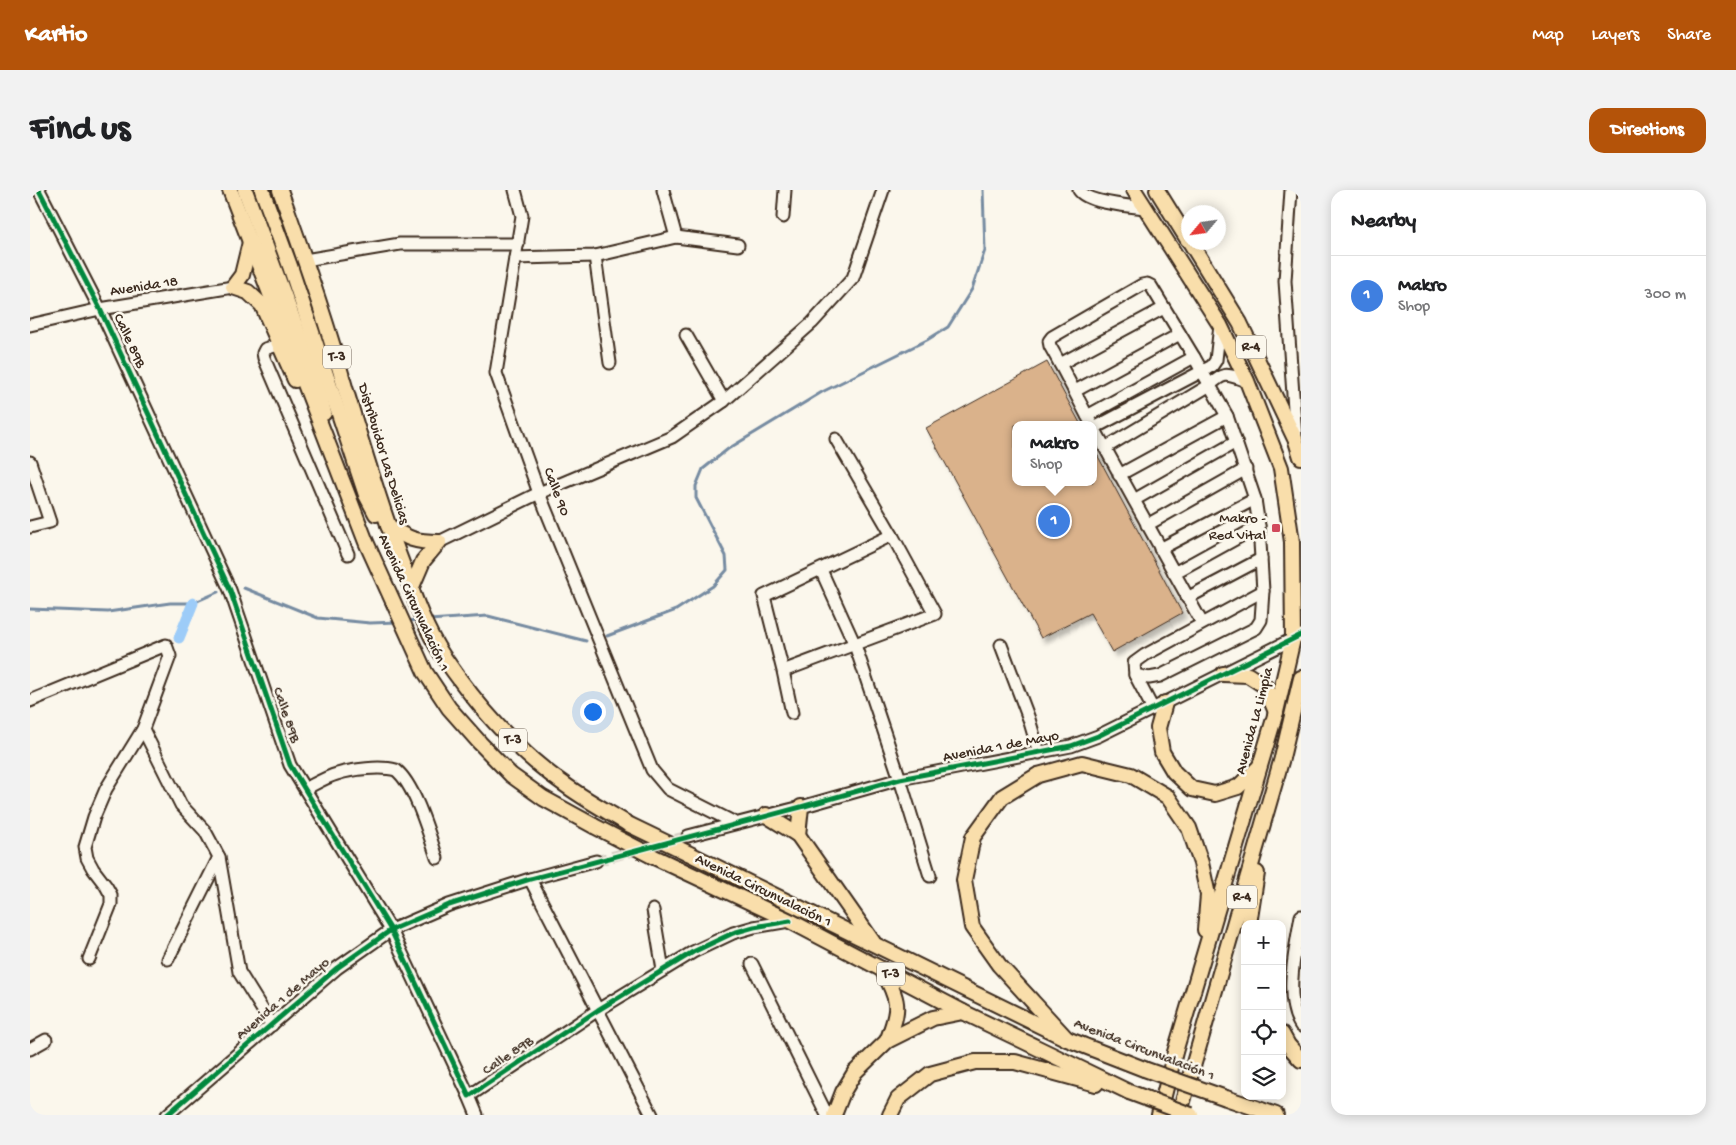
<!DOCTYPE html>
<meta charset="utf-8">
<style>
body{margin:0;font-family:"Gochi Hand",sans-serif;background:#f2f2f2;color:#202124}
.controls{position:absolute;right:15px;bottom:15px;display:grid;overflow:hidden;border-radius:10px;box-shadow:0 2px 12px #0003}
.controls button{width:45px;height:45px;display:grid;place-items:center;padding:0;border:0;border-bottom:1px solid #e0e0e0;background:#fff;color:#202124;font:25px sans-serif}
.compass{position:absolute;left:1151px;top:15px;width:45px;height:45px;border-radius:50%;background:#fff;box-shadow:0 2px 12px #0003;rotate:241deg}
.you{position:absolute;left:562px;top:521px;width:18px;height:18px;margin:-12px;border:4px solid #fff;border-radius:50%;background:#1a73e8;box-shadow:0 0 0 8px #1a73e833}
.badge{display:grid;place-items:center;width:32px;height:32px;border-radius:50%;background:#b45309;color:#fff;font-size:16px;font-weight:700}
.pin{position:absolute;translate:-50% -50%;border:2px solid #fff;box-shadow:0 1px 5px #0006}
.popup{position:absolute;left:982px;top:231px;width:85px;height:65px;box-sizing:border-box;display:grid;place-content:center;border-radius:10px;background:#fff;filter:drop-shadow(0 1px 4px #0005);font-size:16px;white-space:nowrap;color:#757577}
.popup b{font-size:19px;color:#202124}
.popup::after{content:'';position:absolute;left:50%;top:100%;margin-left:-10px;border:10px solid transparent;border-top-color:#fff}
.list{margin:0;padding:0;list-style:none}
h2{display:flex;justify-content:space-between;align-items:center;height:65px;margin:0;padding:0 20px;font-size:21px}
h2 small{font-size:16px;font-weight:400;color:#757577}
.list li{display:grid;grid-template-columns:32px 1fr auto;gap:15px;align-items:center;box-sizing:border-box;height:80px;padding:0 20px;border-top:1px solid #e0e0e0}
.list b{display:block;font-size:19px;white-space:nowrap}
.list p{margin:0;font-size:16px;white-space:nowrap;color:#757577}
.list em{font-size:16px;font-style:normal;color:#757577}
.icon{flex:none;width:28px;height:28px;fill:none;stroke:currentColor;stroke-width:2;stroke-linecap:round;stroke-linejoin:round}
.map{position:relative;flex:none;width:1271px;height:925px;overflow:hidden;border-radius:15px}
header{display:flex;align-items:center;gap:30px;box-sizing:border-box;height:70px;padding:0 25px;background:#b45309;color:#fff}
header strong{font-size:24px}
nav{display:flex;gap:28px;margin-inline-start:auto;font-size:18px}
.intro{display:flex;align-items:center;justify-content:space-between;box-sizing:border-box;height:120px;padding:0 30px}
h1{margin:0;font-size:35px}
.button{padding:12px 22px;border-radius:15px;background:#b45309;color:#fff;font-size:18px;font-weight:700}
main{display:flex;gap:30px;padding:0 30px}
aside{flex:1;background:#fff;border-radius:15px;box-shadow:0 2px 12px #0003}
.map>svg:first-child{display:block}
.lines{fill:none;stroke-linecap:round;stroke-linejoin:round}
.stream{stroke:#768ba1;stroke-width:3}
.canal{stroke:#9dccf8;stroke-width:11}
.building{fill:#dab28b;stroke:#3b2a1e;filter:url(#shadow)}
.minor-tunnel{stroke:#d5cec3;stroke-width:11;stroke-dasharray:11 5.5;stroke-linecap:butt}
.minor-casing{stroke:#3b2a1e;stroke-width:15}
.major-casing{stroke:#3b2a1e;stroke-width:18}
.minor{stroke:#fbf7ec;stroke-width:11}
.major{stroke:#f9deab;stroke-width:14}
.major-bridge-casing{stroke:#3b2a1e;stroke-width:18;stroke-linecap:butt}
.major-bridge{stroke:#f9deab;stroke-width:14}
.cycleway-casing{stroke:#fbf7ec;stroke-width:8}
.cycleway{stroke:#00873e;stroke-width:5}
.poi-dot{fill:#d1495b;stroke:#fbf7ec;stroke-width:2}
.labels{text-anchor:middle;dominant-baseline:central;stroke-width:5;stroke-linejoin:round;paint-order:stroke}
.shield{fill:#fbf7ec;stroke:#75685c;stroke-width:1}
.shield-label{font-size:14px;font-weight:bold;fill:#3b2a1e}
.street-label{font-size:15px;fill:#3b2a1e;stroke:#fbf7ec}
.poi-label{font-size:15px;fill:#3b2a1e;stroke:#fbf7ec;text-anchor:end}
</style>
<header>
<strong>Kartio</strong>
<nav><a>Map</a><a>Layers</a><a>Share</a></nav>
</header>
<div class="intro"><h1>Find us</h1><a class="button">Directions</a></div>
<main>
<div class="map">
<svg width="1271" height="925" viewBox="0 0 1271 925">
<defs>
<filter id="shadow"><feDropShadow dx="4.5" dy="4.5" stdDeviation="2.5" flood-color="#0004"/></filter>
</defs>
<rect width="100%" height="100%" fill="#fbf7ec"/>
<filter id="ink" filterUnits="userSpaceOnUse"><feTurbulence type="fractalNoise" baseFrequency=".02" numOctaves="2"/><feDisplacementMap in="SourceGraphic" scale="10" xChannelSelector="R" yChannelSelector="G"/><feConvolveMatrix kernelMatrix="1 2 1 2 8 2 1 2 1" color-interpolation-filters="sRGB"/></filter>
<g filter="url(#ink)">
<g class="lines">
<!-- stream -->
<g class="stream">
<polyline points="214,398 288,428 340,433 368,432"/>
<polyline points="0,419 78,422 140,413 163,413 188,402"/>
<polyline points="399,430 458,426 556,451"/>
<polyline points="376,431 390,430"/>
<polyline points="577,446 646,420 683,396 697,380 696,366 666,308 666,296 673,279 698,259 792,202 897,150 918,137 942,99 955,60 953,0"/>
</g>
<!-- canal -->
<polyline class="canal" points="149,448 163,413"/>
</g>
<!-- building -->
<polygon class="building" points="1017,172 1051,235 985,235 985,292 1063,292 1063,257 1152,423 1082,462 1060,423 1011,448 896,238"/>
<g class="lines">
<!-- minor-tunnel -->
<polyline class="minor-tunnel" points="566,671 658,646"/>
<!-- minor casing -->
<g class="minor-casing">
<g id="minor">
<polyline points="9,0 70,119 200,400 260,575 361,740 439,906 568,820 663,762 703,743 724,737 760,731"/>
<polyline points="485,0 492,26 466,183 509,303 622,580 638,599 705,633"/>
<polyline points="633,0 646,47"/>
<path d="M1049,0c8,13 51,16 67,18"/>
<polyline points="1261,0 1255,91 1266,247"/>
<polyline points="753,27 755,0"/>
<polyline points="565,66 580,173"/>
<polyline points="485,68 565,66 646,47 708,55"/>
<polyline points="275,70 370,54 488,54"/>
<polyline points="0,135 70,119 203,97"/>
<polyline points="656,145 694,211"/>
<polyline points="248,155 235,159 233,163 234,168 318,364"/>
<polyline points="1030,174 1134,118"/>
<polyline points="1045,201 1150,144"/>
<path d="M1057,226l107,-59 -43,-71 -4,-2 -5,1 -90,52 -3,4 1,5c15,26 28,53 42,79"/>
<polyline points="806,249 862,345"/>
<path d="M1075,258l105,-63c16,-15 18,-10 37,-4"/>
<polyline points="0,272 20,332 0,337"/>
<polyline points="1089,285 1197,226"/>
<polyline points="1104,310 1206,252"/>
<polyline points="1117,335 1216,279"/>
<polyline points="409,352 509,303 642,247 694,211 782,133 823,88 853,0"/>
<polyline points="1130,359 1225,309"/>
<polyline points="791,380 825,455 870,589 900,686"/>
<polyline points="1144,383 1229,336"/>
<polyline points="1157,408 1231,369"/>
<polyline points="1172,433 1064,238 1182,176 1186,170 1190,135"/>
<polyline points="971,455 999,529 1009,563"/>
<polyline points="753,481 905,424 862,345 734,406 753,481 762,523"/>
<polyline points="1105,485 1119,488 1130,486 1226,438 1231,430 1233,401 1229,336 1225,309 1197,226 1164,167"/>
<polyline points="0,511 136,455 140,466 113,539 76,599 64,627 55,657 57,668 63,679 76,696 81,705 81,714 59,769"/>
<polyline points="1123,519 1105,485 1104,473 1115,465 1233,401"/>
<polyline points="113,539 151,615 175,641 189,667 209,782 242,835"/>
<path d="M275,599c10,-5 21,-12 32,-15 15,-5 44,-8 59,-4 19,15 33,64 41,88"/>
<polyline points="658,646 771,617 870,589 1041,556 1068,546 1271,445"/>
<polyline points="500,689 622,925"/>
<polyline points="623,720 633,780"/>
<path d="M1271,726c-5,30 -18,84 0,110"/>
<polyline points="138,769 189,667"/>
<polyline points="722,774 797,925"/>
<polyline points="0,859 16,850"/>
<polyline points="439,906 447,925"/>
<polyline points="137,925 307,778 361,740 419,715 500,689 566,671"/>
</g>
</g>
<!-- major casing -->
<g class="major-casing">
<g id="major">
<polyline points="200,0 336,352 395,482 419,518 450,553 481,585 513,608 564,636"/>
<polyline points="215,0 286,191 294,223"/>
<polyline points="232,0 260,76 336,305 346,324"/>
<path d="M250,0c24,66 47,133 66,201 18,59 35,118 57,175 11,31 22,63 40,90 32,47 73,95 121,128 20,15 43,27 64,40"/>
<polyline points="1104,0 1190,135 1217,191 1251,278 1262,352 1263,449 1246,522 1145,862 1129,925"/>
<polyline points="1127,0 1158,50"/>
<polyline points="220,52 212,85 203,97 218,102 232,115 265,190"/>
<polyline points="1160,52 1210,133 1266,251 1271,267"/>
<path d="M358,336c21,13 26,16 51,16"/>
<polyline points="381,399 393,371 409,352"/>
<polyline points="1193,484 1218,485 1235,496 1246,522"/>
<polyline points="1135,513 1128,538 1132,562 1144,582 1162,599 1185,604 1208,597 1229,577"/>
<polyline points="736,625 768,645 843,752"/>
<polyline points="768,645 771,617"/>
<polyline points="658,663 1037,849 1114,879"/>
<polyline points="622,666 760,731 933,822 1099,902"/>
<polyline points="1219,734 1227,683"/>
<path d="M852,779c17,33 19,37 5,72"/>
<polyline points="1252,844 1258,855 1271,870"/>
<polyline points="1037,849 969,775 942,737 934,690 943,647 972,607 1008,585 1052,573 1101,585 1138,607 1159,638 1171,673 1178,705 1175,740"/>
<polyline points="1196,908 1246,925"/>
<polyline points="804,925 813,902 825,882 857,851 903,828 933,822"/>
<polyline points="860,925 868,909 900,884 945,872 985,872 1066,894"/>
<polyline points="1149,925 1252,568 1271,488"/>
</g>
</g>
<!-- minor -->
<use href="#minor" class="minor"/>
<!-- major -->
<use href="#major" class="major"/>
<!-- major-bridge casing -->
<g class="major-bridge-casing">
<g id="major-bridge">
<polyline points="598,634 658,663"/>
<polyline points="564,636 622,666"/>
<polyline points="1114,879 1196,908"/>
<polyline points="1099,902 1161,925"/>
</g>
</g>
<!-- major-bridge -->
<use href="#major-bridge" class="major-bridge"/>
<!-- cycleway casing -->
<g class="cycleway-casing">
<g id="cycleway">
<polyline points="9,0 70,119 200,400 260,575 361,740 439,906 568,820 663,762 703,743 724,737 760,731"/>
<polyline points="137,925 307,778 361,740 419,715 500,689 771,617 870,589 1041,556 1068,546 1271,445"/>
</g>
</g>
<!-- cycleway -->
<use href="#cycleway" class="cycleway"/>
</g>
</g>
<!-- markers -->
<rect class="poi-dot" x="1241" y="333" width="10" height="10" rx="2.5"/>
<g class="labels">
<!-- shield labels -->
<g class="shield">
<rect x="1206" y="145.5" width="30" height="23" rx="4"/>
<rect x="293" y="155.5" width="28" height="23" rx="4"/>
<rect x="469" y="538.5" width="28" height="23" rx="4"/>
<rect x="1197" y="695.5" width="30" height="23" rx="4"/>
<rect x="847" y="772.5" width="28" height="23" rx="4"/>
</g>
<g class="shield-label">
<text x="1221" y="157">R-4</text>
<text x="307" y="167">T-3</text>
<text x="483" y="550">T-3</text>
<text x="1212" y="707">R-4</text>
<text x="861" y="784">T-3</text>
</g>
<!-- street labels -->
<g class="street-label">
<text transform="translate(114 97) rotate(-9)">Avenida 18</text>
<text transform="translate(99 151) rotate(65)">Calle 89B</text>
<text transform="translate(353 264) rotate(73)">Distribuidor Las Delicias</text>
<text transform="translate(526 302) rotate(69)">Calle 90</text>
<text transform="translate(383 413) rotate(65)">Avenida Circunvalación 1</text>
<text transform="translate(256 525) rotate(71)">Calle 89B</text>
<text transform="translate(1225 531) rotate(-75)">Avenida La Limpia</text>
<text transform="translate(971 557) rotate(-11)">Avenida 1 de Mayo</text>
<text transform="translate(733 701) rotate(26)">Avenida Circunvalación 1</text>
<text transform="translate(253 809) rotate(-41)">Avenida 1 de Mayo</text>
<text transform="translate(1114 860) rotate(21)">Avenida Circunvalación 1</text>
<text transform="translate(478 866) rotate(-34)">Calle 89B</text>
</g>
<!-- poi labels -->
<g class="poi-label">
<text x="1236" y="329">Makro -<tspan x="1236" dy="17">Red Vital</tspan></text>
</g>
</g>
</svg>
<div class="controls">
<button>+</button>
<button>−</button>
<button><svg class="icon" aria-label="locate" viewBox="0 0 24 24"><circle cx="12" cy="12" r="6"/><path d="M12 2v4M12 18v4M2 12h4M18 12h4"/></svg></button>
<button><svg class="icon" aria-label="layers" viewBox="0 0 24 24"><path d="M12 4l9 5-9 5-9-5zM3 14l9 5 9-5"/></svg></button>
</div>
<svg class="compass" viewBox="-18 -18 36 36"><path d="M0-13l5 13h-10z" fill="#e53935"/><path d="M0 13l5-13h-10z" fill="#757577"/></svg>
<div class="you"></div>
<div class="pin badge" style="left:1024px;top:331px;background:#3f7fe0">1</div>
<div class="popup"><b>Makro</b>Shop</div>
</div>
<aside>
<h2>Nearby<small></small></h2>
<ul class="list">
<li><span class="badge" style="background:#3f7fe0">1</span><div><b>Makro</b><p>Shop</p></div><em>300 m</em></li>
</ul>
</aside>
</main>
